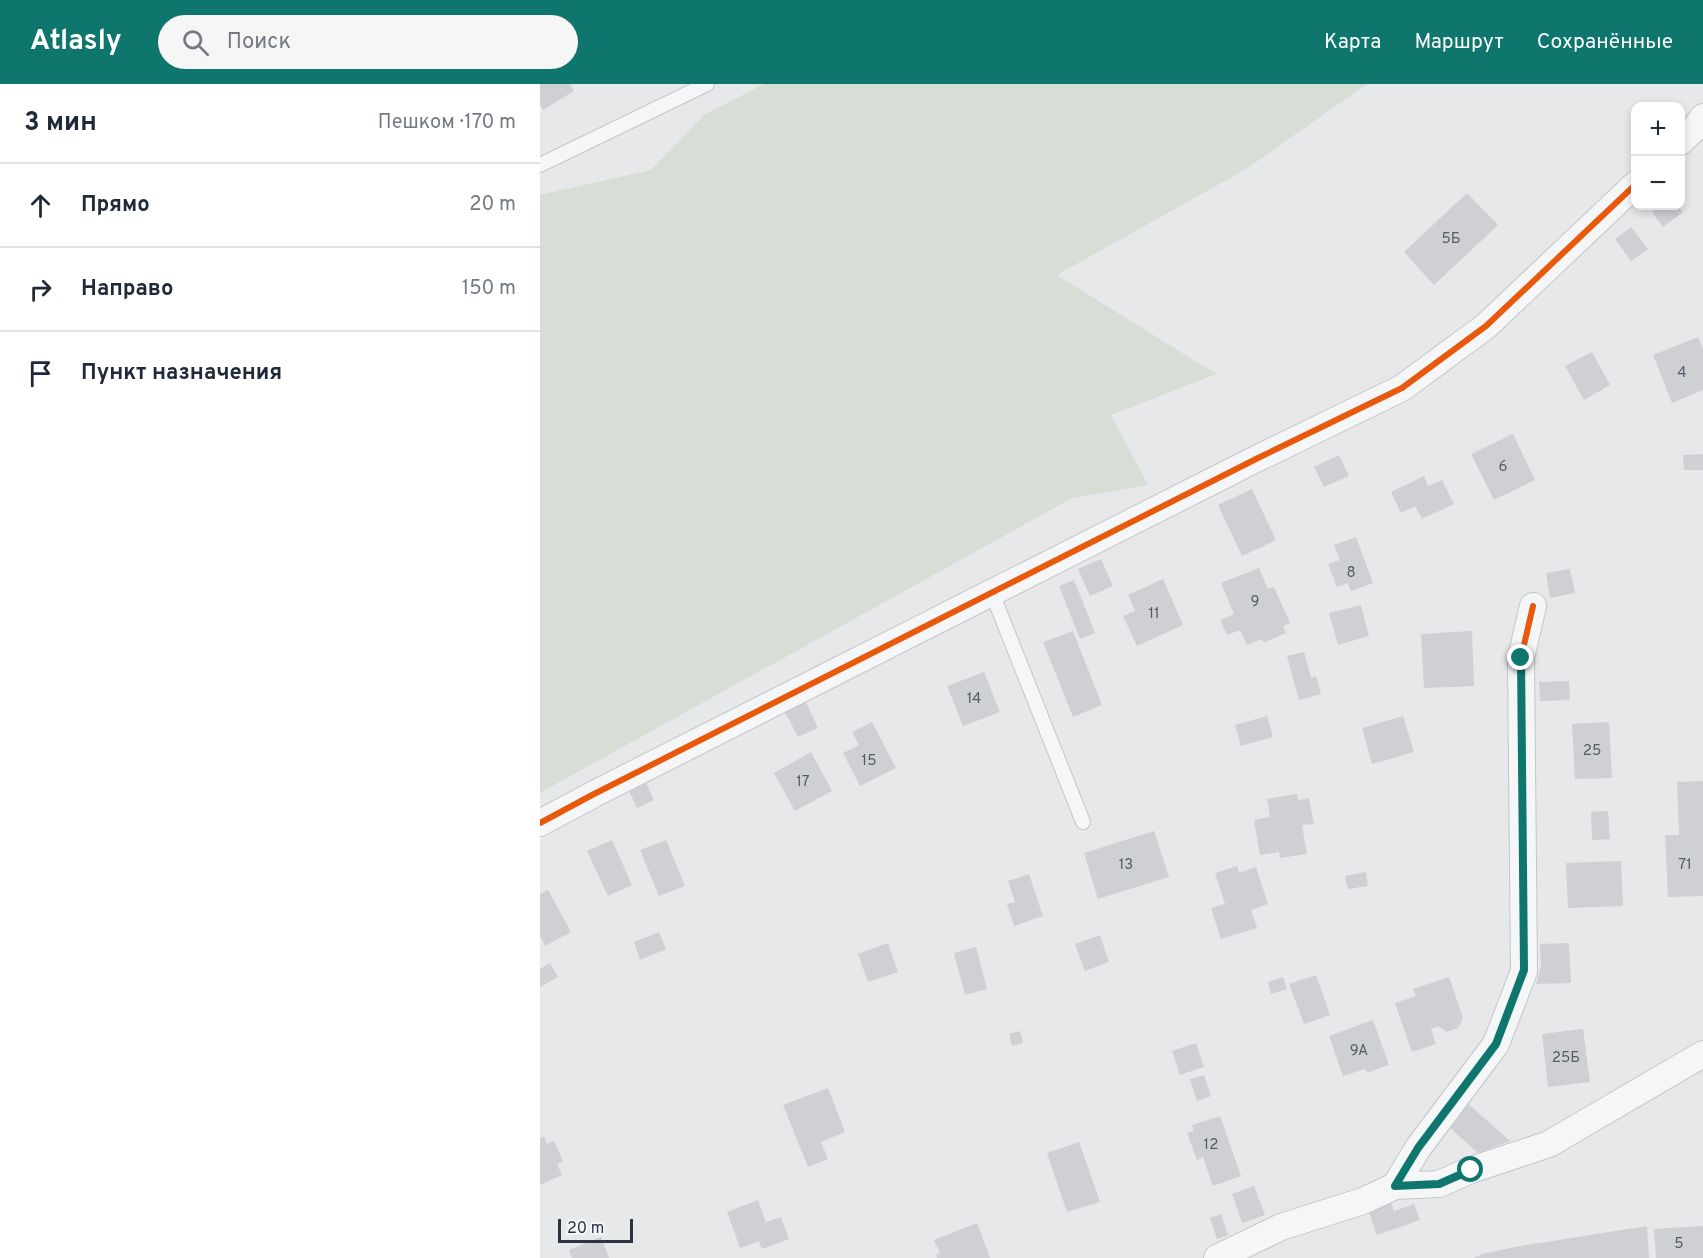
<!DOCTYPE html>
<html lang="ru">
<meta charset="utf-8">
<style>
body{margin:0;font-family:Overpass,sans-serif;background:#f6f6f7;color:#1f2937}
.controls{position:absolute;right:18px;top:18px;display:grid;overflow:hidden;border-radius:12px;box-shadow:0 3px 9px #0003}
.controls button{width:54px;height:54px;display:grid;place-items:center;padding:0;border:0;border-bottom:2px solid #e0e1e3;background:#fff;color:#1f2937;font:30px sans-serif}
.scale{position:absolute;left:18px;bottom:15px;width:75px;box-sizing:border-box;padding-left:6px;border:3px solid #2b3445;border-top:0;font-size:16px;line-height:21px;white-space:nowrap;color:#2b3445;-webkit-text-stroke:4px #f4f6f9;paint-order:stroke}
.stop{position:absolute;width:18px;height:18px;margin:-14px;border:4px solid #0f766e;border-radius:50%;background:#fff}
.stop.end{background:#0f766e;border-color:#fff;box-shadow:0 2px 6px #0008}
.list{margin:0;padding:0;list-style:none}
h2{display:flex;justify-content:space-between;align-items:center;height:78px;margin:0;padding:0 24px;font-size:26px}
h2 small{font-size:20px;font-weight:400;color:#747a83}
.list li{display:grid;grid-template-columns:39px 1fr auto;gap:18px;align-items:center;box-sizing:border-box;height:84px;padding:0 24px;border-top:2px solid #e0e1e3}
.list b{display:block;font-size:22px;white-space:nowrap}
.list em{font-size:20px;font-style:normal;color:#747a83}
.icon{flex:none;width:33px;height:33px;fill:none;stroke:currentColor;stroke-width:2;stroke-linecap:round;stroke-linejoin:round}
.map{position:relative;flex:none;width:1163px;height:1174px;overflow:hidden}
header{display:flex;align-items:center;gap:36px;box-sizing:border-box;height:84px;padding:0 30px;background:#0f766e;color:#fff}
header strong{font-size:28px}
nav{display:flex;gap:33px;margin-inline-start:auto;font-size:21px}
.search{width:420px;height:54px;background:#f6f6f7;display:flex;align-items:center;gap:15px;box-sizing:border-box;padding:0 21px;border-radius:33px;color:#747a83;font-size:22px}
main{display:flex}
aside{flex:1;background:#fff}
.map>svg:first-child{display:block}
.green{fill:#d6ded6}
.building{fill:#ced0d3}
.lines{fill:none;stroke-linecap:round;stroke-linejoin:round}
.service-casing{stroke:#c4c6c8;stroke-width:16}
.minor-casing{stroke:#c4c6c8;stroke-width:28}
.service{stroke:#f5f6f7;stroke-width:14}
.minor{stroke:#f5f6f7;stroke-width:26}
.cycleway-casing{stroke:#f4f6f9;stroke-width:10}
.cycleway{stroke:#e8590c;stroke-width:6}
.route{stroke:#0f766e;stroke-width:8}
.labels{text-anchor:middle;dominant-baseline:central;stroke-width:6;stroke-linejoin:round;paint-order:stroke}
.number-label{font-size:15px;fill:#545c69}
</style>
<header>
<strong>Atlasly</strong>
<div class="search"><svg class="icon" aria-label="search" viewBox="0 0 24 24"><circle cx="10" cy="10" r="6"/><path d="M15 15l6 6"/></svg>Поиск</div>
<nav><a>Карта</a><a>Маршрут</a><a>Сохранённые</a></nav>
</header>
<main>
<aside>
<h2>3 мин<small>Пешком · 170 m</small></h2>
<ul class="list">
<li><svg class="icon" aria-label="ahead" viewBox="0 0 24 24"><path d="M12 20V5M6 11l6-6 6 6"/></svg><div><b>Прямо</b></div><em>20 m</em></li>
<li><svg class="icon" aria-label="right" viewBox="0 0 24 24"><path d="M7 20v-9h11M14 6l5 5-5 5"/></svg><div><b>Направо</b></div><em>150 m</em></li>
<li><svg class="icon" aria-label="arrive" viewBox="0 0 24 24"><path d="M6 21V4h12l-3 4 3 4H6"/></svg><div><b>Пункт назначения</b></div></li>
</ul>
</aside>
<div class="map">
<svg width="1163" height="1174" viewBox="0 0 1163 1174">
<rect width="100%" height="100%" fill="#e6e8ea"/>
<!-- green -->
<polygon class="green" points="224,0 827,0 706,85 517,191 676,290 571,331 608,401 532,414 0,709 0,111 111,86 164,31"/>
<!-- building -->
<g class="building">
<polygon points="0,0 30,0 34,7 3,26 0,21"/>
<polygon points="927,109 958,141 894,201 864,168"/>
<polygon points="1121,122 1138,122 1143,128 1123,143 1112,128"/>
<polygon points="1091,143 1108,165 1091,177 1075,155"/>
<polygon points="1158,253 1163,265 1163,306 1132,319 1113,271"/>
<polygon points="1052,268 1070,301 1044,316 1025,282"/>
<polygon points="973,350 995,396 954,416 931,370"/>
<polygon points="1163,370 1163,386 1144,386 1143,371"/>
<polygon points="799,371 809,392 784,403 774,383"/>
<polygon points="884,392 888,402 902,396 914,420 882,435 875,422 861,429 851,408"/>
<polygon points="712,405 736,456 702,472 678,421"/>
<polygon points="816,453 833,499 811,507 808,499 797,503 788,480 800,476 794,461"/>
<polygon points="561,475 573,502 550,512 538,485"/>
<polygon points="719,484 728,505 734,503 750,539 743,542 746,549 724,559 722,555 707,561 700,546 687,551 680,536 694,530 681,499"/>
<polygon points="1030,485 1035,509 1010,514 1006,489"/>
<polygon points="623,495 643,541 597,562 583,532 595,527 588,511"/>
<polygon points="534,496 555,549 540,555 519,502"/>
<polygon points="821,521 829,552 798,561 789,529"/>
<polygon points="533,547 562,621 533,633 503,558"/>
<polygon points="932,547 934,602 884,604 881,550"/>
<polygon points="764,568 771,594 776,592 781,610 759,616 747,572"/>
<polygon points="444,588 460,628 423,642 407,602"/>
<polygon points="1029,597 1030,616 1000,617 999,598"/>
<polygon points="266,618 278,644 258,653 245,628"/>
<polygon points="727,632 733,653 701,662 695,641"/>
<polygon points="863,632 874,668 832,680 822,644"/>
<polygon points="332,638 356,684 320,702 303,669 319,661 312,648"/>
<polygon points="1069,638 1072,694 1035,695 1032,640"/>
<polygon points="271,668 292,707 255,727 234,689"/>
<polygon points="1163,697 1163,812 1128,813 1125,751 1139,751 1137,698"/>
<polygon points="106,699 114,716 97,724 89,707"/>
<polygon points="757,710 758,716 769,714 774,740 762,741 767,770 740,774 739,768 720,771 714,736 730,733 727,715"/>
<polygon points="1068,727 1070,755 1052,756 1051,728"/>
<polygon points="614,747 629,793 558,815 544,769"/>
<polygon points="72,756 92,801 68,812 47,767"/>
<polygon points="126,756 145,802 119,812 100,766"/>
<polygon points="1081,777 1083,822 1028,824 1026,779"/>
<polygon points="697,782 699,789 716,783 728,820 711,826 717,844 681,855 671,824 685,820 675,789"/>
<polygon points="826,788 828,802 808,805 805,792"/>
<polygon points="489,790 503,832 474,842 467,820 475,818 468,797"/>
<polygon points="8,806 31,848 5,862 0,852 0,810"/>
<polygon points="119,848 126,865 100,876 94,858"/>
<polygon points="560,851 569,878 545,887 535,860"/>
<polygon points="348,859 358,888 328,898 318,870"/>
<polygon points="1029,859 1031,899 996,900 1001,882 1000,860"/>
<polygon points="436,863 447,905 425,911 414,869"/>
<polygon points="10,879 18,893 0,903 0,885"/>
<polygon points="776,891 790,931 764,940 749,900"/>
<polygon points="743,893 747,905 731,910 728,898"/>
<polygon points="909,893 923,934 918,944 907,948 898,942 891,945 896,960 872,968 855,919 876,912 873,905"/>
<polygon points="833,936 849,981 827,989 825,985 803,992 789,952"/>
<polygon points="1043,945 1050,998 1008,1003 1002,950"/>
<polygon points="480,947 483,959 472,962 469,950"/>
<polygon points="656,959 664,983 640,991 632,967"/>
<polygon points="664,991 671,1012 657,1017 650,995"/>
<polygon points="288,1004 305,1048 281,1058 288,1075 268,1083 243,1021"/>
<polygon points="927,1019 970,1057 938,1069 907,1041"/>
<polygon points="680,1032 701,1092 673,1102 663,1073 657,1076 647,1049 654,1047 652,1041"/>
<polygon points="4,1052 7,1060 14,1057 23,1077 17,1080 22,1091 0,1101 0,1054"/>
<polygon points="539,1058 560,1118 527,1128 507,1069"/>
<polygon points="714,1102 725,1131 702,1139 692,1110"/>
<polygon points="218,1116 226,1138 241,1133 249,1155 222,1165 219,1157 200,1164 187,1128"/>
<polygon points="851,1118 854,1127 874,1120 880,1136 837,1151 828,1126"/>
<polygon points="681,1130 688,1151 677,1155 670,1134"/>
<polygon points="437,1139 450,1174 397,1174 396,1171 400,1169 394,1156"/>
<polygon points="1107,1142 1109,1174 933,1174 942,1170 975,1163"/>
<polygon points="1163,1142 1163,1174 1116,1174 1114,1145"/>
<polygon points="61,1153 69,1174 32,1174 29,1166"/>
</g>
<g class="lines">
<!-- service casing -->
<g class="service-casing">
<g id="service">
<polyline points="0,81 167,0"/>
<polyline points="452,509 543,738"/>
</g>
</g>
<!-- minor casing -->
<g class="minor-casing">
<g id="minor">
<polyline points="1140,58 1156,43 1163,33"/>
<polyline points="0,739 54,710 716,375 862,304 946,242 1096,100"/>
<polyline points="855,1102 878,1064 956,960 984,887 981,574 993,522"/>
<polyline points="677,1174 741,1143 823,1117 855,1102 899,1100 931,1086 1009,1060 1163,970"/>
</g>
</g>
<!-- service -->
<use href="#service" class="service"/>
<!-- minor -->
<use href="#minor" class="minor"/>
<!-- cycleway casing -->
<g class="cycleway-casing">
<g id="cycleway">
<polyline points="0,739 54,710 716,375 862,304 946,242 1096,100"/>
<polyline points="855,1102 878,1064 956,960 984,887 981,574 993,522"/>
</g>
</g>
<!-- cycleway -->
<use href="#cycleway" class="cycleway"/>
</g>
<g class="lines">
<!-- route -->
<polyline class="route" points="931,1086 899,1100 855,1102 878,1064 956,960 984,886 981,574"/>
</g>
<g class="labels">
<!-- number labels -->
<g class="number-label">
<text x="911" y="155">5Б</text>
<text x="1142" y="289">4</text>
<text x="963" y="383">6</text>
<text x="811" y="489">8</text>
<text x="715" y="518">9</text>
<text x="614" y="530">11</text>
<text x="434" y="615">14</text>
<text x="1052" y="667">25</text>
<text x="329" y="677">15</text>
<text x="263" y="698">17</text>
<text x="586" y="781">13</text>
<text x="1145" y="781">71</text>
<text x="819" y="967">9А</text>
<text x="1026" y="974">25Б</text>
<text x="671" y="1061">12</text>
<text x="1139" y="1160">5</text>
</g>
</g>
</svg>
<div class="controls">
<button>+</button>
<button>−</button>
</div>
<div class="scale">20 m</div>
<div class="stop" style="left:931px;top:1086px"></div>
<div class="stop end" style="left:981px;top:574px"></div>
</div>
</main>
